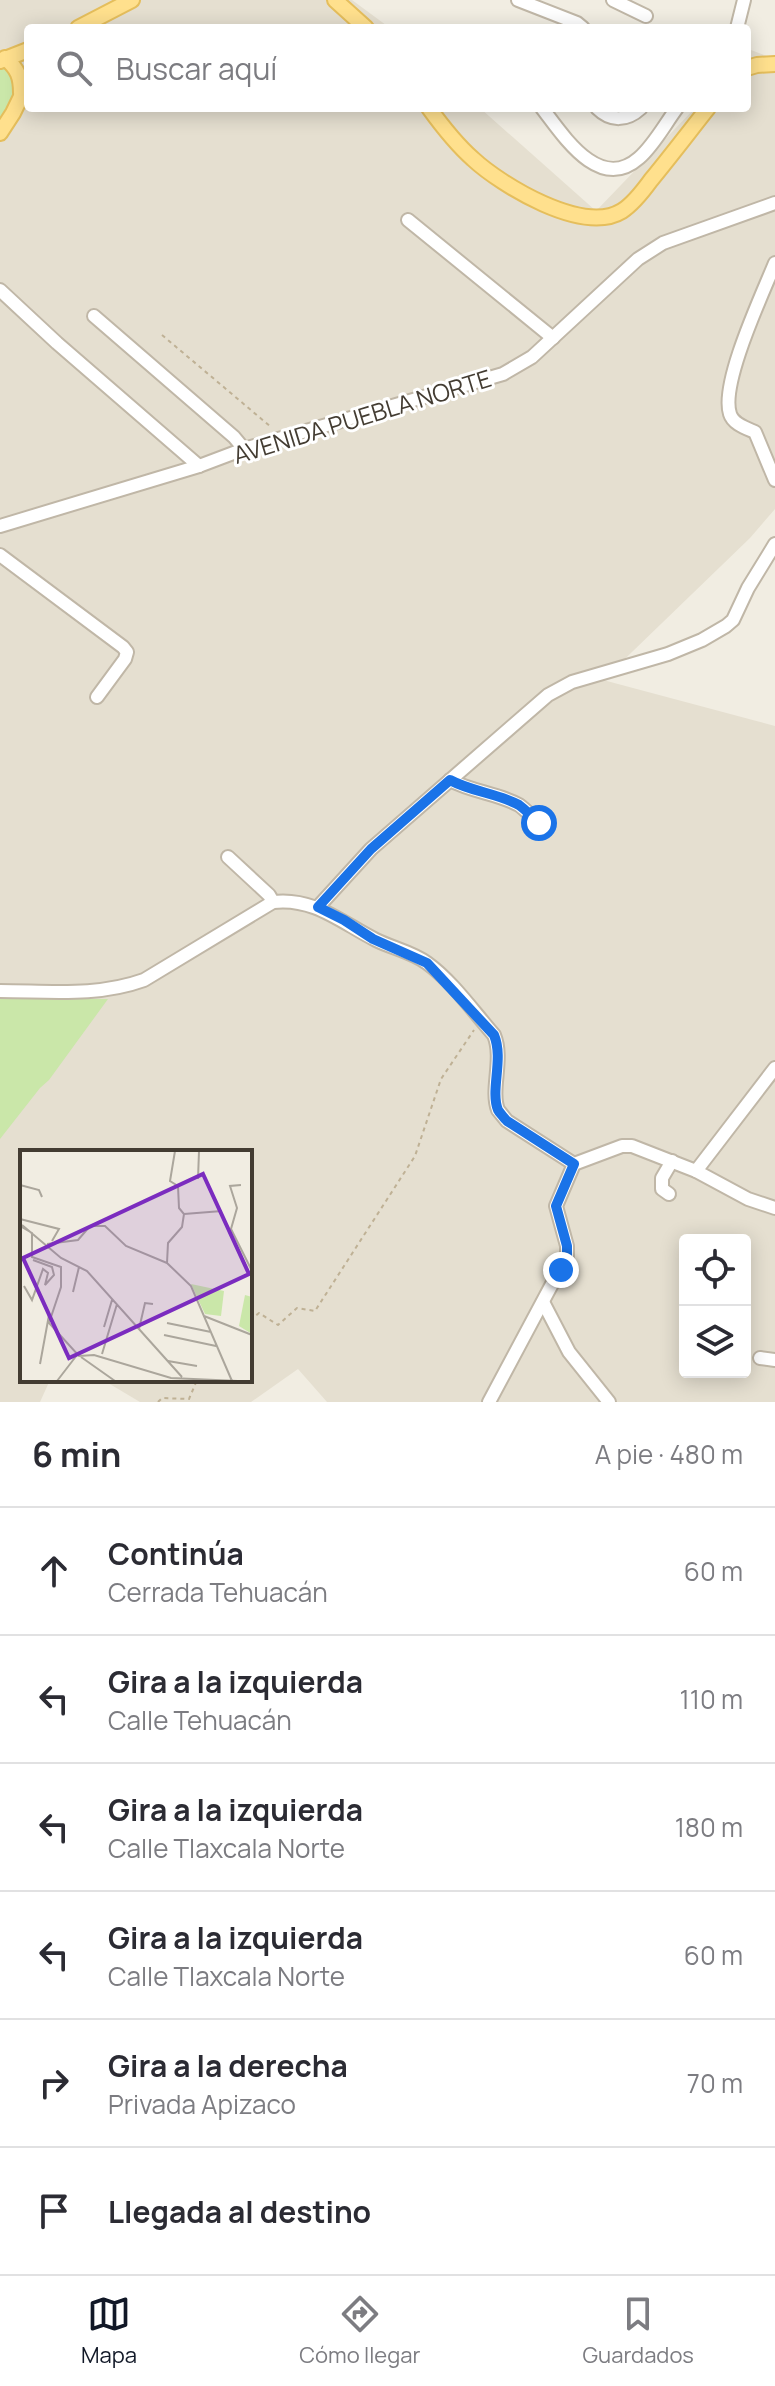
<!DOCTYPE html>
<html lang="es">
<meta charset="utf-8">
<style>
body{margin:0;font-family:Manrope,sans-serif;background:#f2f2f3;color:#2b2b33}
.controls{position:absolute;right:24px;bottom:24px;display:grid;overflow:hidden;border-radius:8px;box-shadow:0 4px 20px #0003}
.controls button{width:72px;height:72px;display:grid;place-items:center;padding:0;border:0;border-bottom:2px solid #e1e1e2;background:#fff;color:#2b2b33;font:40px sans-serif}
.stop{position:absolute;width:24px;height:24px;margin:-18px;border:6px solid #1a73e8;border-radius:50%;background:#fff}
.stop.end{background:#1a73e8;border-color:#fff;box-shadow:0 2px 8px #0008}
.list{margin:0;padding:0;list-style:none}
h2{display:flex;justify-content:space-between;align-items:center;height:104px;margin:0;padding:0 32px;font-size:34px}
h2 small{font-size:26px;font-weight:400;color:#7c7c81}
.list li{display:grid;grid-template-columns:52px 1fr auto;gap:24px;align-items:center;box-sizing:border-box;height:128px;padding:0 32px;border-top:2px solid #e1e1e2}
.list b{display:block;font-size:30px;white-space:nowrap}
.list p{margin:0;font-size:26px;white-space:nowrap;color:#7c7c81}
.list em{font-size:26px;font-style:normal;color:#7c7c81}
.icon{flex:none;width:44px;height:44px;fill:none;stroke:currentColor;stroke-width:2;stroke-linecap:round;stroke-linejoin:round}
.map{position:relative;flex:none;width:775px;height:1402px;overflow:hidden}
.search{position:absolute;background:#fff;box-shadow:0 4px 20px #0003;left:24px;right:24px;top:24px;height:88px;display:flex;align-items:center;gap:20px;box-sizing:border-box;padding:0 28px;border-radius:8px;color:#7c7c81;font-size:30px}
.sheet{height:872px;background:#fff}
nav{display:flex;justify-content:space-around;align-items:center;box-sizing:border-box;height:112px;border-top:2px solid #e1e1e2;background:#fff;font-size:22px;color:#7c7c81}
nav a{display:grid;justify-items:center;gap:4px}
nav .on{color:#111827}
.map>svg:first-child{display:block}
.residential{fill:#e5dfd0;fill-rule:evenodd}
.green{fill:#cae7a9}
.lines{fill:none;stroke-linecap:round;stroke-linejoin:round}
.minor-casing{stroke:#c0b7a7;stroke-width:16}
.major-casing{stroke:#e5be5c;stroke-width:18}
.path{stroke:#bfb195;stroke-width:2;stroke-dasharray:4 4;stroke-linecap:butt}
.minor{stroke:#fff;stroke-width:12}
.major{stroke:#ffe08d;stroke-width:14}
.route{stroke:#1a73e8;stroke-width:10}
.labels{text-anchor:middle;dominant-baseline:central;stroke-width:6;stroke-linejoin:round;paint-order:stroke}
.street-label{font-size:24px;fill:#433c32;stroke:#fff}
.inset-road{fill:none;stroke:#aba69c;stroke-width:2}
.view{fill:#7b2cbf;fill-opacity:0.15;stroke:#7b2cbf;stroke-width:4}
.inset-edge{fill:none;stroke:#433c32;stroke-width:4}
</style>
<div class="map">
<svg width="775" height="1402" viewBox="0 0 775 1402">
<rect width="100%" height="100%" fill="#f1ede2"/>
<!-- residential -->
<path class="residential" d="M0,0h352l38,28h-362v80h452l116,103 99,-103h52v-54l4,-4 24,9v450l-25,29 -147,142 172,46v676h-448l-29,-33 -47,33h-111l-37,-22h147v-228h-228v228h28l-10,22h-40zM685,1240h60v132h-60z"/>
<!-- green -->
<g class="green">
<path d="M0,63c23,14 13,38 0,56z"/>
<polygon points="0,998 108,999 49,1080 40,1088 0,1139"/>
</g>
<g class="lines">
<!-- minor casing -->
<g class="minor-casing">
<g id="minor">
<polyline points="518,0 577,23 583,28"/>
<polyline points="613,0 646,16"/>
<polyline points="737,28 744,0"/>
<path d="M542,108c21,27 57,85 97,50 15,-13 26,-34 38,-50"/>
<path d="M597,108c14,14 30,13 44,0"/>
<polyline points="408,220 553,338"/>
<path d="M775,263c-13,32 -55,121 -45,151 3,10 16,14 25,18l20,48"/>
<polyline points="0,290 57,343 199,466"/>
<polyline points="94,316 234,437 244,449"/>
<polyline points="0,526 199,466 244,449 503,374 532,357 638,259 663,243 775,203"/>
<polyline points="0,555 123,647 127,652 125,659 97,697"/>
<path d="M450,780c22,12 47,13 69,25 7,5 13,12 20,18"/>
<polyline points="228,857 269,895 273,902"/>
<polyline points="318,907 371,849 548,695 572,682 668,654 702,640 726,626 733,620 748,588 775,544"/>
<path d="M0,991c49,0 97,6 144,-11l129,-78c41,-5 69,21 103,38 16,8 36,12 51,23 25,18 46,48 67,72 10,24 -4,54 4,75 1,1 8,10 9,11l67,43 48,-18h10l64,25 52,28 27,9"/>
<polyline points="696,1171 775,1068"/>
<polyline points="669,1194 662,1189 662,1178 672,1161"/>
<polyline points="543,1302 569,1352 609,1402"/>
<polyline points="760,1358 775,1360"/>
<polyline points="489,1402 567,1256 567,1246 556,1206 574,1164"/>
</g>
</g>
<!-- major casing -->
<g class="major-casing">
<g id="major">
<polyline points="335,0 366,28"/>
<polyline points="78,28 132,0"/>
<path d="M5,58c13,11 16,19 16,35"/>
<polyline points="0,61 28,50"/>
<polyline points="747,68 757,65 775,64"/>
<path d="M429,108c13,18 27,36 44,51 28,26 110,76 149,52 11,-7 21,-20 29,-31 19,-23 38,-48 57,-72"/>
<polyline points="0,133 13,113 28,82"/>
</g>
</g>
<!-- path -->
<g class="path">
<polyline points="162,335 271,427"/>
<polyline points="250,1320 259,1313 278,1325 297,1308 315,1311 415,1156 441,1079 474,1030"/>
<polyline points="158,1402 162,1398 189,1399 197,1380"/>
</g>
<!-- minor -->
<use href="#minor" class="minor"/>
<!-- major -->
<use href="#major" class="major"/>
</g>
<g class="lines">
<!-- route -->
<path class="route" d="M539,823c-7,-6 -13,-13 -20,-18 -22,-12 -47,-13 -69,-25l-79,69 -53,58 26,13 29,19 54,24 67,72c10,24 -4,55 4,75 1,2 8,10 9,11l67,43 -18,42 11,40v10l-6,14"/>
</g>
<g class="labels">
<!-- street labels -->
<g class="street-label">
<text transform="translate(362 416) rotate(-17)">AVENIDA PUEBLA NORTE</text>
</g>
</g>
<!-- overview -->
<g transform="translate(20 1150)">
<rect width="232" height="232" fill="#f1ede2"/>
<path d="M171,134l33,7 -3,25 -16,-2zM225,145l7,2v37l-13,-8z" fill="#cae7a9"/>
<path class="inset-road" d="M178,29l1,-28M0,35l19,5 3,7M221,35l-11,1 7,22 -6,21 21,42M164,64l38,-3M0,69l39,10 -7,12M2,75l39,33 26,13 95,106M0,76l12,7v24l29,10v20l-12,36 30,33 15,-1 77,23 67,3M27,94l31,-4 12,-14h15l21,20 41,17M147,113l24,23 41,95M147,113l1,-20 14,-16 2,-13 -5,-6 -1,-22 -8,-5 5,-30M4,136l8,14 11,-31 5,4 -3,12 9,-10 -2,-8 -19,-7M53,142l6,-25M184,166l48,19M147,173l44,9M84,177l8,-27M119,179l6,-26 8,1M144,185l52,11M82,204l15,-50M61,207l34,24M148,211l29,5M20,214l9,-49M37,231l20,-26"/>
<path class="view" d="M183,24l46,100 -180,84 -46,-100z"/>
<rect width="232" height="232" class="inset-edge"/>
</g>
</svg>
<div class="controls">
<button><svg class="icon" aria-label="locate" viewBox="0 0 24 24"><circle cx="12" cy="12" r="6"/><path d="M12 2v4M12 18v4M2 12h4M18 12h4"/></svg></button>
<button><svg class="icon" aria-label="layers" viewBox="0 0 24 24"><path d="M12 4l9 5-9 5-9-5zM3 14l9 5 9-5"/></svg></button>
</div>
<div class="stop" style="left:539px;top:823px"></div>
<div class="stop end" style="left:561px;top:1270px"></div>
<div class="search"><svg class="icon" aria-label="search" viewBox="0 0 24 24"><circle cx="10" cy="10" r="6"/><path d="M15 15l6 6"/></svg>Buscar aquí</div>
</div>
<section class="sheet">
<h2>6 min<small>A pie · 480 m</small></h2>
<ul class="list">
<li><svg class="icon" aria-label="ahead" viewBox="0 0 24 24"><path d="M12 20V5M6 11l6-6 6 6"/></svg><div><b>Continúa</b><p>Cerrada Tehuacán</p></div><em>60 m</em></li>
<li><svg class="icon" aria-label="left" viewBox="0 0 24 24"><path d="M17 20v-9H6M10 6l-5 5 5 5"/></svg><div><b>Gira a la izquierda</b><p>Calle Tehuacán</p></div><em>110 m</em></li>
<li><svg class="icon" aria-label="left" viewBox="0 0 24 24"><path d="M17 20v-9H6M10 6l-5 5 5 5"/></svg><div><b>Gira a la izquierda</b><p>Calle Tlaxcala Norte</p></div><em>180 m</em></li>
<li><svg class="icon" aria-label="left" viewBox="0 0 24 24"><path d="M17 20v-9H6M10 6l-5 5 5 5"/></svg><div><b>Gira a la izquierda</b><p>Calle Tlaxcala Norte</p></div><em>60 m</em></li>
<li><svg class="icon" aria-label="right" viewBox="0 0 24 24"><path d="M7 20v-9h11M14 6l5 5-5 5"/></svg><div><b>Gira a la derecha</b><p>Privada Apizaco</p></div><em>70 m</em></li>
<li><svg class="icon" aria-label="arrive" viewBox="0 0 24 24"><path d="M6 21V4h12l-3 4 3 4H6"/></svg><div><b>Llegada al destino</b></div></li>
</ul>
</section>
<nav>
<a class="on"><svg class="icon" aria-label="map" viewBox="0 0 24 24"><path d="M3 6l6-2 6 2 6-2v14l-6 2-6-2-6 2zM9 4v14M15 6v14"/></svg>Mapa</a>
<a><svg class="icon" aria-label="directions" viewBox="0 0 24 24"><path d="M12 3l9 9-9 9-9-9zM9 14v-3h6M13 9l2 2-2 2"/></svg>Cómo llegar</a>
<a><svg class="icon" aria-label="saved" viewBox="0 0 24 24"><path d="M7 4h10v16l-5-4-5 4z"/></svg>Guardados</a>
</nav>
